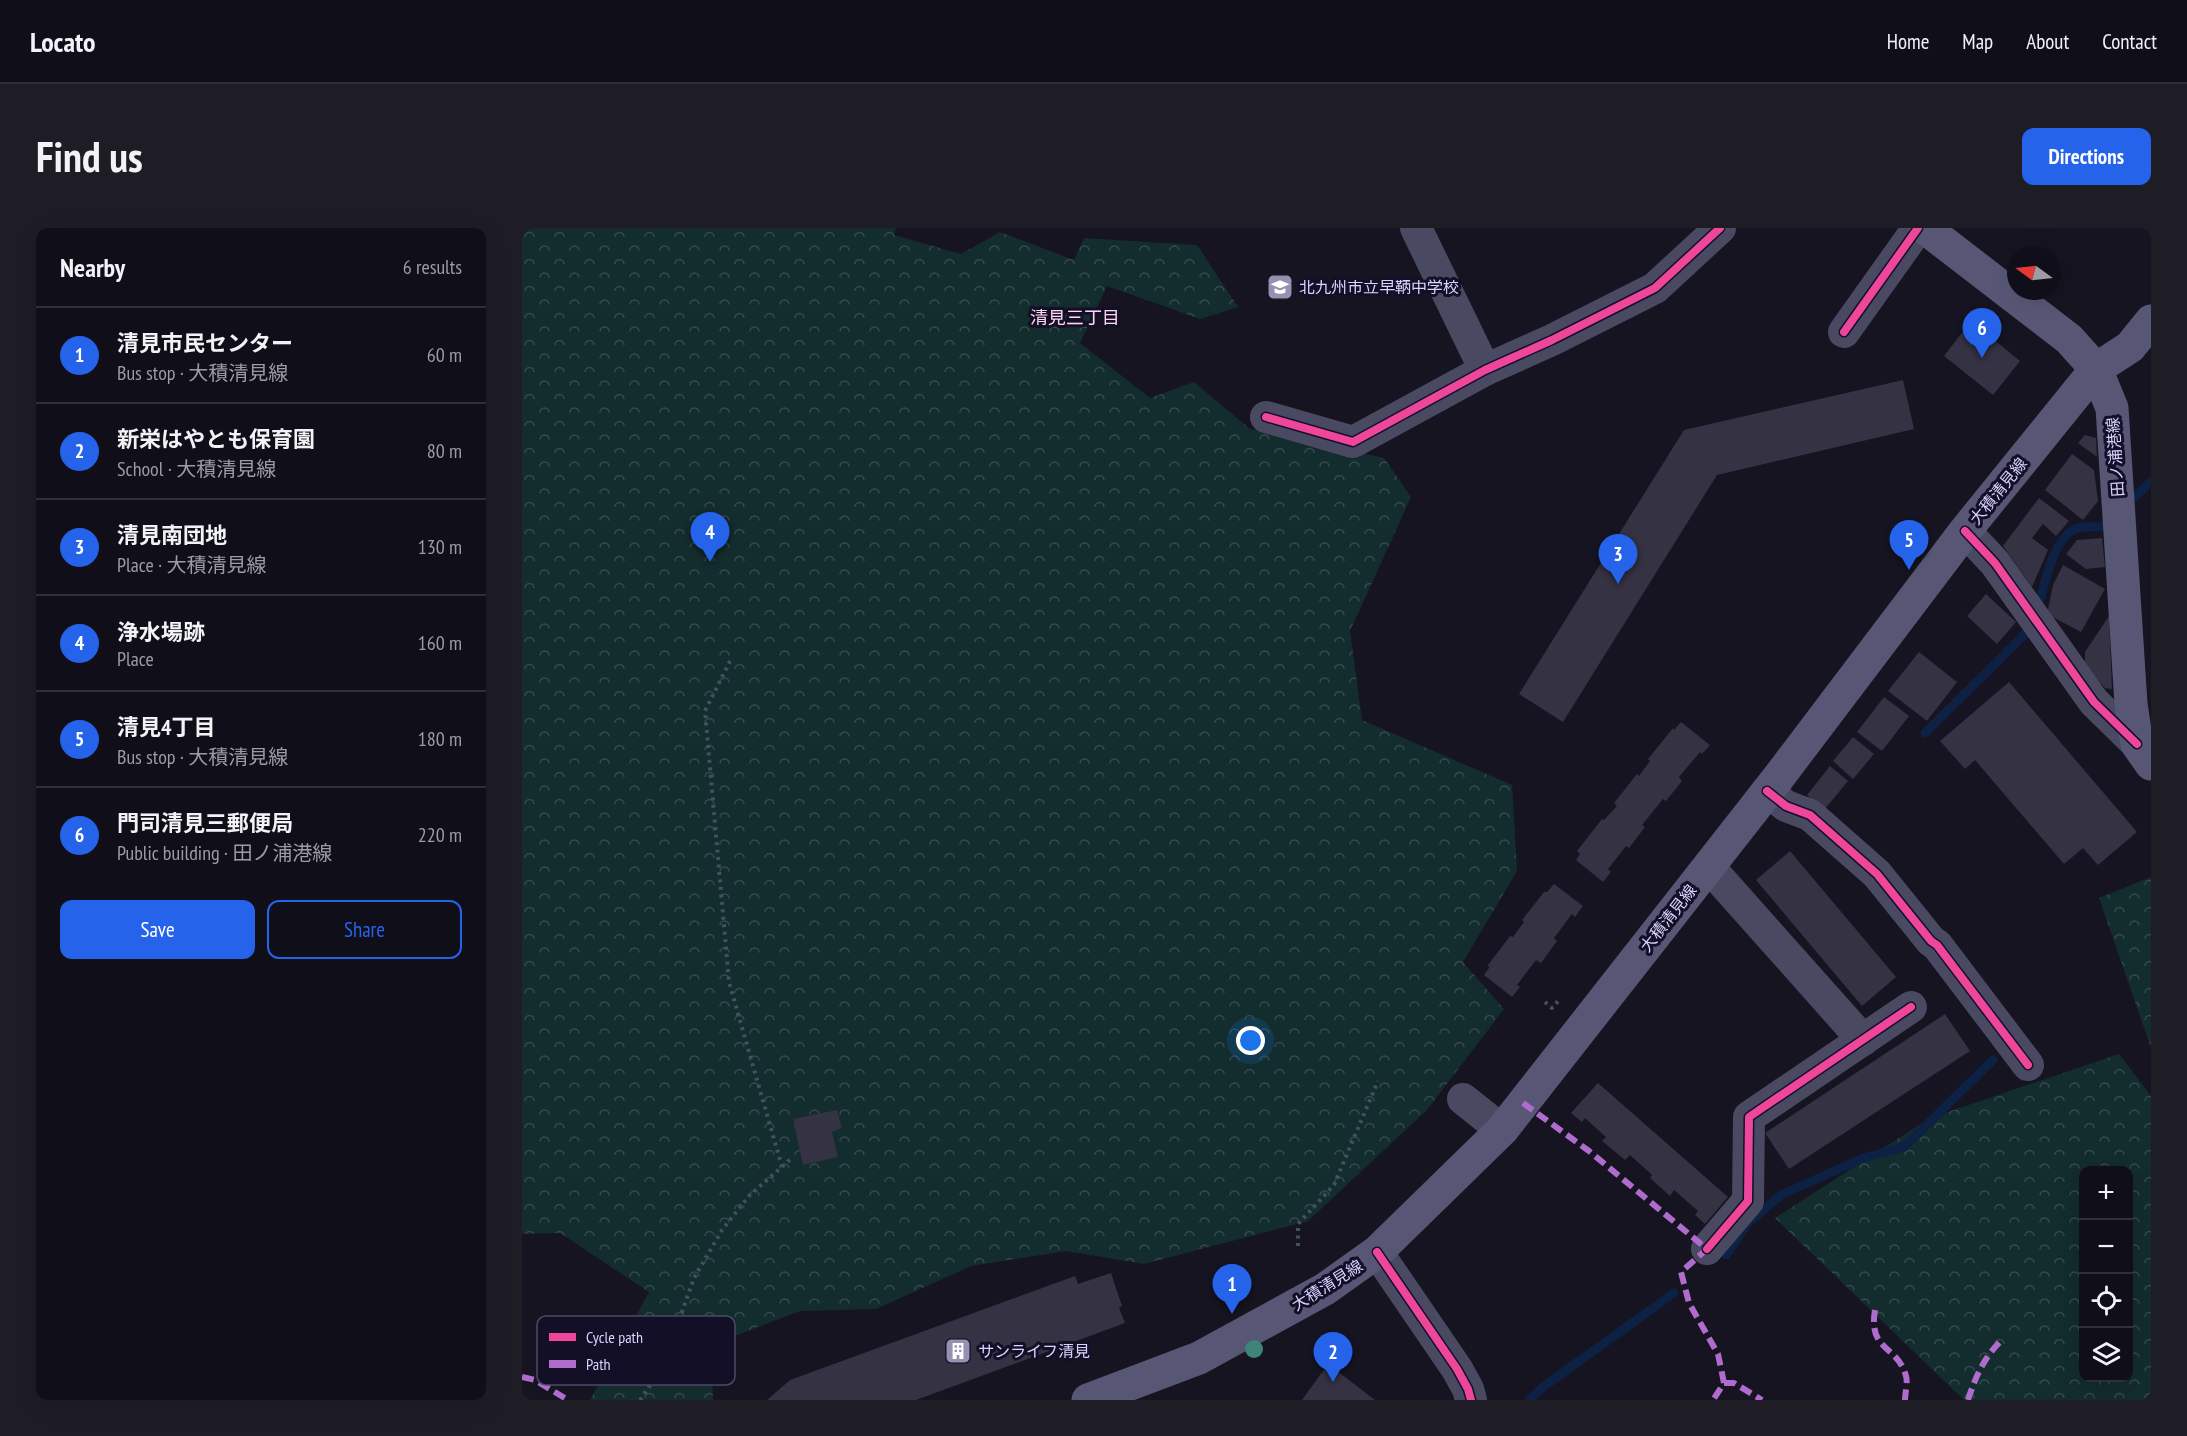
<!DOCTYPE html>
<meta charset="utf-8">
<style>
body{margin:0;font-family:"PT Sans Narrow","Noto Sans JP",sans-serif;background:#1e1d26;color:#f1f3f6}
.controls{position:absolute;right:18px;bottom:18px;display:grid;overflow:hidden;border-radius:12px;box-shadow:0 6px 24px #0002}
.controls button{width:54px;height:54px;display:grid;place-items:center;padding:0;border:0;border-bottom:2px solid #302f38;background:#100f19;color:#f1f3f6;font:30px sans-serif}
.compass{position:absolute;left:1485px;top:18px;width:54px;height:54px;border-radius:50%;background:#100f19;box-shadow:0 6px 24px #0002;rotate:285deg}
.you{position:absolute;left:729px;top:813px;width:21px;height:21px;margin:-15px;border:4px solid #fff;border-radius:50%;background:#1a73e8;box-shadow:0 0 0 9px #1a73e833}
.badge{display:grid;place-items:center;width:39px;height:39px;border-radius:50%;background:#2563eb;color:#fff;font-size:20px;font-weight:700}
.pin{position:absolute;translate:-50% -50px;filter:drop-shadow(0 2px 3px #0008)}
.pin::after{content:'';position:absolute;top:32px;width:21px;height:18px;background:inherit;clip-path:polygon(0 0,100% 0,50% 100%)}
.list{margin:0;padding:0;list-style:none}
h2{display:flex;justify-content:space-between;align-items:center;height:78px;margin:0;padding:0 24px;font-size:26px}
h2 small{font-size:20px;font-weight:400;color:#9c9ca2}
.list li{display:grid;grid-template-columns:39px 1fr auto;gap:18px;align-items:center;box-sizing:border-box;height:96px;padding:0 24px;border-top:2px solid #302f38}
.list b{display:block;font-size:22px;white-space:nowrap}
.list p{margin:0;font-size:20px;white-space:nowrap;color:#9c9ca2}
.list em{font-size:20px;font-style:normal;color:#9c9ca2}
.actions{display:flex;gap:12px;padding:18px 24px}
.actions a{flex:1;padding:14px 0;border:2px solid #2563eb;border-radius:12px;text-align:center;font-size:21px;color:#2563eb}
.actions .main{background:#2563eb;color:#fff}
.icon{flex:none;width:33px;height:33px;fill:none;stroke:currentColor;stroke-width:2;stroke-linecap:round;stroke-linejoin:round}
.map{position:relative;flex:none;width:1629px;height:1172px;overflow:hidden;border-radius:12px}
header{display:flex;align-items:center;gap:36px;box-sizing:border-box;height:84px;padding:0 30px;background:#100f19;border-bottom:2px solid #302f38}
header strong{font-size:28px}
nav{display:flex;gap:33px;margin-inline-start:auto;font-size:21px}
.intro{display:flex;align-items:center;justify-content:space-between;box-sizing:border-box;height:144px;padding:0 36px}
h1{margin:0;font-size:42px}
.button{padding:15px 27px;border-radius:12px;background:#2563eb;color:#fff;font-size:21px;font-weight:700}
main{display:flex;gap:36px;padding:0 36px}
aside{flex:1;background:#100f19;border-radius:12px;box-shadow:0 6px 24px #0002}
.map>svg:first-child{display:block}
.forest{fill:url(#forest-crowns);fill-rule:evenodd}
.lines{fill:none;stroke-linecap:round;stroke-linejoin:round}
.stream{stroke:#0d2144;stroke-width:9}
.building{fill:#343243}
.path{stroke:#44505f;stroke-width:4;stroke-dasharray:3 4.5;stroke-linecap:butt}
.minor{stroke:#4a4962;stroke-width:32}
.secondary{stroke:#575674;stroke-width:33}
.quiet{stroke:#b06ccc;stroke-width:6;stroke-dasharray:12 6;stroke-linecap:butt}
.cycleway-casing{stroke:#130f26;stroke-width:11}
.cycleway{stroke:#ed469a;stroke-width:8}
.tree{fill:#3e8478}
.labels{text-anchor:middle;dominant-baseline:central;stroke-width:6;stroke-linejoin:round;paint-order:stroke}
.poi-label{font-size:16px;fill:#d9d4ff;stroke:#130f26;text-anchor:start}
.street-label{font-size:16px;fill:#d9d4ff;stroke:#130f26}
.neighbourhood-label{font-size:18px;fill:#ffd6f0;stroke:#130f26}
.key{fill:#130f26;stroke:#4e4a67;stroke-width:1.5}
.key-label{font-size:16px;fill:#d9d4ff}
</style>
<header>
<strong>Locato</strong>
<nav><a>Home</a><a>Map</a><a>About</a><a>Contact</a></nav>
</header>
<div class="intro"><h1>Find us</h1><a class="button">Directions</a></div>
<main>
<aside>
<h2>Nearby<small>6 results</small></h2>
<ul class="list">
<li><span class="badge">1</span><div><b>清見市民センター</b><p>Bus stop · 大積清見線</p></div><em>60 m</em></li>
<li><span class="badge">2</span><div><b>新栄はやとも保育園</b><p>School · 大積清見線</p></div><em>80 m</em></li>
<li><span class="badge">3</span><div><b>清見南団地</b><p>Place · 大積清見線</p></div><em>130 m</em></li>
<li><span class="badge">4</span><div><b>浄水場跡</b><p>Place</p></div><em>160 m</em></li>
<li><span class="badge">5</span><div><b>清見4丁目</b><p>Bus stop · 大積清見線</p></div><em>180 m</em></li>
<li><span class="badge">6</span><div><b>門司清見三郵便局</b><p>Public building · 田ノ浦港線</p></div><em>220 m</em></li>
</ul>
<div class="actions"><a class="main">Save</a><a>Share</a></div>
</aside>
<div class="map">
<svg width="1629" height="1172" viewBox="0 0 1629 1172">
<defs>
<pattern id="forest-crowns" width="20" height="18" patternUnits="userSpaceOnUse" patternTransform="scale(1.5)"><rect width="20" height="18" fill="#132c2d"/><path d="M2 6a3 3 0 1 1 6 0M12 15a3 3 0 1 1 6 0" fill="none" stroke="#354a4c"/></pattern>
</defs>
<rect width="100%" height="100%" fill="#161421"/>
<!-- forest -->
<g class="forest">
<polygon points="0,0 374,0 372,7 439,26 478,4 552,32 562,10 675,17 716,79 678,91 585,58 558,115 628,170 672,154 728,201 862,230 889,269 828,403 840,492 990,557 995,643 941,734 982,781 905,882 786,993 622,1036 544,1023 449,1038 354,1081 278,1083 189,1117 191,1172 68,1172 127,1064 38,1005 0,1006"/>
<polygon points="1629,649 1629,820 1577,670"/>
<path d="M1597,826l32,42v304h-187l-189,-182 155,-100zM1606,942v208h-44v-208z"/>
</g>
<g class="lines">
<!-- stream -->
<g class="stream">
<polyline points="1604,276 1629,254"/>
<path d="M1515,380c8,-21 15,-67 36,-78 8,-5 20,-3 29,-3l10,-9"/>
<polyline points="1403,505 1503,406 1508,395"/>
<polyline points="1204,1027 1226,995 1259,967 1341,930 1382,919 1471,832"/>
<polyline points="1007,1172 1021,1159 1152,1065"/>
</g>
</g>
<!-- building -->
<g class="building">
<polygon points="1449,93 1498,133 1471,167 1422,128"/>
<polygon points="1381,152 1392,201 1195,247 1041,494 997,466 1162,202"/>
<polygon points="1563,207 1574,210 1575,229 1556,215"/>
<polygon points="1550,226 1572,242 1576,273 1561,292 1523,262"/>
<polygon points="1517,270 1547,293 1534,308 1521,296 1510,310 1526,322 1510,359 1481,318"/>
<polygon points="1580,310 1583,339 1564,341 1544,326 1555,312"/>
<polygon points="1541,337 1583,361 1559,404 1525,386 1531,357"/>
<polygon points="1464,366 1494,394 1475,416 1445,388"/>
<polygon points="1587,388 1590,461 1583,460 1563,437 1563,424"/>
<polygon points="1397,424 1435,454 1405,493 1366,463"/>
<polygon points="1487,454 1615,604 1576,637 1561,620 1542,636 1453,532 1443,541 1418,513"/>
<polygon points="1362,469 1387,488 1360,523 1335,504"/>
<polygon points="1159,494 1188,517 1180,526 1178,524 1157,549 1160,553 1144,573 1141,571 1120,597 1123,599 1107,620 1104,618 1086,641 1089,644 1081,654 1054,632 1058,626 1055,623 1080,591 1082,592 1095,578 1092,575 1115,546 1117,548 1128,533 1126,531 1151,500 1152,502"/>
<polygon points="1331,509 1352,526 1331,551 1311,533"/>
<polygon points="1308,538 1326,553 1302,582 1285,567"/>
<polygon points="1268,623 1374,749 1340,778 1234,652"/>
<polygon points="1032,656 1061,678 1053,689 1050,686 1032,710 1035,713 1019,735 1014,732 995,757 998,759 990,769 962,747 967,740 966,737 988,708 991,709 1002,694 1000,692 1022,664 1025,664"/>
<polygon points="1423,786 1448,823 1267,941 1243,905"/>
<polygon points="1076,855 1206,969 1183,996 1173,987 1176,983 1152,962 1148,968 1128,950 1130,947 1108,927 1103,932 1080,913 1084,909 1063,890 1060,894 1049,885"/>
<polygon points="315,882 320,900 310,904 316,929 281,937 271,891"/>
<polygon points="589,1045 600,1078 597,1080 603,1095 394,1172 245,1172 268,1152 553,1048 556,1056"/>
<polygon points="806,1136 853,1172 780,1172"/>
</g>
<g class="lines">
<!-- path -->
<g class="path">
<polyline points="208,433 183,483 207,754 260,939"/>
<polyline points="1023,774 1030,780 1038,771"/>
<polyline points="776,1018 776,996 812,957 856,853"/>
<polyline points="118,1172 140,1140 172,1050 200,1002 227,968 271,929"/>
</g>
<!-- minor -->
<g class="minor">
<polyline points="894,0 963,142"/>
<polyline points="1322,104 1396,0"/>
<polyline points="744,189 831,214 963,142 1030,112 1133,60 1198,0"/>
<polyline points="1443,303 1473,335 1572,474 1615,516"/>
<polyline points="1245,563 1264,578 1288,587 1355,646 1409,713 1415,717 1506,837"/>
<polyline points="1187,639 1341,812"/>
<polyline points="941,871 980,902"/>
<polyline points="1185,1021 1226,973 1227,889 1389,779"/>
<polyline points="855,1024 935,1141 946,1161 949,1172"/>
</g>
<!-- secondary -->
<g class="secondary">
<polyline points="1403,0 1547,111 1574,141 1590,180 1609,476 1615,516 1629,536"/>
<polyline points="566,1172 677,1130 803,1061 855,1024 980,902 1256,550 1443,303 1574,141 1608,119 1629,93"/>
</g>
<!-- quiet -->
<g class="quiet">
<polyline points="1001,875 1067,923 1185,1021 1159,1044 1167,1075 1196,1126 1202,1155 1191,1172"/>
<path d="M1353,1082c-7,42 22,34 31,66 2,7 -1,17 -1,24"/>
<polyline points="0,1149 13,1152 46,1172"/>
<polyline points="1202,1155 1212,1155 1240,1172"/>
<path d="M1446,1172c7,-22 16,-43 33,-59"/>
</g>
<!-- cycleway casing -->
<g class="cycleway-casing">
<g id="cycleway">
<polyline points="1322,104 1396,0"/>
<polyline points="744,189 831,214 963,142 1030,112 1133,60 1198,0"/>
<polyline points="1443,303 1473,335 1572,474 1615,516"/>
<polyline points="1245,563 1264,578 1288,587 1355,646 1409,713 1415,717 1506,837"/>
<polyline points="1185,1021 1226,973 1227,889 1389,779"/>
<polyline points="855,1024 935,1141 946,1161 949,1172"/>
</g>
</g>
<!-- cycleway -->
<use href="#cycleway" class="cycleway"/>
</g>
<!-- trees -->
<circle class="tree" cx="732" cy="1121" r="9"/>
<!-- icons -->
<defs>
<g id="school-square" transform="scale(1.35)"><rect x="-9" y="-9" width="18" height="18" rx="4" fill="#9591b1" stroke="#130f26"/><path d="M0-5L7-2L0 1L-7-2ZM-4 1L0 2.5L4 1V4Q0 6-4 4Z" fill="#fff"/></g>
<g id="building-square" transform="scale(1.35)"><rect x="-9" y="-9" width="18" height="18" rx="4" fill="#9591b1" stroke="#130f26"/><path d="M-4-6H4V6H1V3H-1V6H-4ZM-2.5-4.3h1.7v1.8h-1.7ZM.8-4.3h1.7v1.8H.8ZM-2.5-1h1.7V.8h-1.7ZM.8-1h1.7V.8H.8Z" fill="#fff"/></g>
</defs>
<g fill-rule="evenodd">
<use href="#school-square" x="758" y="59"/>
<use href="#building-square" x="436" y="1123"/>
</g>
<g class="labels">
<!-- poi labels -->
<g class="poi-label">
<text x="777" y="59">北九州市立早鞆中学校</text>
<text x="456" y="1123">サンライフ清見</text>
</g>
<!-- street labels -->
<g class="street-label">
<text transform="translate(1593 229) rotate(-94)">田ノ浦港線</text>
<text transform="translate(1476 263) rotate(-51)">大積清見線</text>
<text transform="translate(1146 690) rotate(-52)">大積清見線</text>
<text transform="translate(805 1057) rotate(-32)">大積清見線</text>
</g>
<!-- neighbourhood labels -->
<g class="neighbourhood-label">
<text x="553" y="89">清見三丁目</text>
</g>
</g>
<!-- legend -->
<rect x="15" y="1088" width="198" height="69" rx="9" class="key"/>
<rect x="27" y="1105" width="27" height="8" fill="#ed469a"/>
<rect x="27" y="1132" width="27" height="8" fill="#b06ccc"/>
<g class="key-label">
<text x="64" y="1115">Cycle path</text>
<text x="64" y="1142">Path</text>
</g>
</svg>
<div class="controls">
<button>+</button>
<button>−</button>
<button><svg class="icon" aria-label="locate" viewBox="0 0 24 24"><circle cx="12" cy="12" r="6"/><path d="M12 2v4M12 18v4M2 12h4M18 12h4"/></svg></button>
<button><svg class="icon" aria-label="layers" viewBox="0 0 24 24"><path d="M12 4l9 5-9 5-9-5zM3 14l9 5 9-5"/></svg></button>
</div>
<svg class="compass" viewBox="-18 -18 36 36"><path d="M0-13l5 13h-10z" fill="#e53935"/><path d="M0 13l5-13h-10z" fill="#9c9ca2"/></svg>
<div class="you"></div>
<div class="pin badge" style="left:710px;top:1086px">1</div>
<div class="pin badge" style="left:811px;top:1154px">2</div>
<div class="pin badge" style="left:1096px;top:356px">3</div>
<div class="pin badge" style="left:188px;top:334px">4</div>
<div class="pin badge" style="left:1387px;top:342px">5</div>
<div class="pin badge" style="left:1460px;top:130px">6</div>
</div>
</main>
